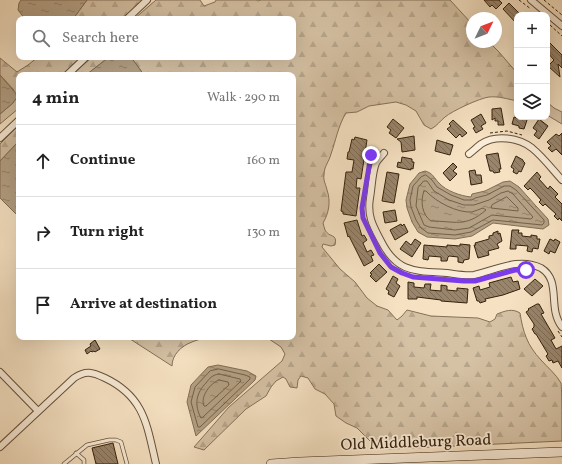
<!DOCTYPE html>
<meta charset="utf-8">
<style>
body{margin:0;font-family:Vollkorn,serif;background:#f2f2f2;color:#222}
.controls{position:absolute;right:12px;top:12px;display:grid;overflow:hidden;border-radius:8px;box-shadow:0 4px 16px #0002}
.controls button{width:36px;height:36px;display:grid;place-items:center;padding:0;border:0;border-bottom:1px solid #e0e0e0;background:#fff;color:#222;font:20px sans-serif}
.compass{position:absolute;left:466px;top:12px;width:36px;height:36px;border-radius:50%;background:#fff;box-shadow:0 4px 16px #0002;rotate:47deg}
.stop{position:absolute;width:12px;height:12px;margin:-9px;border:3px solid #7c3aed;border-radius:50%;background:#fff}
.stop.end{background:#7c3aed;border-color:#fff;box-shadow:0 1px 4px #0008}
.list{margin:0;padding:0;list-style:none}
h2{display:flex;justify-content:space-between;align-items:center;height:52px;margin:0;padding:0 16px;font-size:17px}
h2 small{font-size:13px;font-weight:400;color:#767676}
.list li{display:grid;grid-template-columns:26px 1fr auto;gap:12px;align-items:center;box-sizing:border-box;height:72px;padding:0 16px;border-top:1px solid #e0e0e0}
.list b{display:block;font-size:15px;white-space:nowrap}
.list em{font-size:13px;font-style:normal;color:#767676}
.icon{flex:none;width:22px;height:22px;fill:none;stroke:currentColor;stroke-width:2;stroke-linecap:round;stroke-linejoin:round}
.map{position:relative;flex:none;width:562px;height:464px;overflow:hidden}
.search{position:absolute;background:#fff;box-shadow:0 4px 16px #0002;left:16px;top:16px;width:280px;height:44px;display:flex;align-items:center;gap:10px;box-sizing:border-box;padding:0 14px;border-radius:8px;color:#767676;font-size:15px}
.panel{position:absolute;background:#fff;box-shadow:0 4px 16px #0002;left:16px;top:72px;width:280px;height:268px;border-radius:8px}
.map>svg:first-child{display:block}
.forest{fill:url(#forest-firs);stroke:#857158}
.water{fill:url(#water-ripples);stroke:#816d54}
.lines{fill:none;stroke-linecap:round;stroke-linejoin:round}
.shore{stroke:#746048;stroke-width:1}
.building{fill:url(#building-back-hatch);stroke:#35210b}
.service-casing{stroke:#655139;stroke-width:4.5}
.minor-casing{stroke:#655139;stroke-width:8}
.secondary-casing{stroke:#35210b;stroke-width:10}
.path{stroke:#35210b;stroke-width:1;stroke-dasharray:3 2;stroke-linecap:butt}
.service{stroke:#f9ecd8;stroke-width:3}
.minor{stroke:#f9ecd8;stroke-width:6}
.secondary{stroke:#f9ecd8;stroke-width:9}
.route{stroke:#7c3aed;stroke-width:5}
.labels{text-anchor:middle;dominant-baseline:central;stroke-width:3.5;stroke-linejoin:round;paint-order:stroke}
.street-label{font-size:16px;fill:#35210b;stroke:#f9ecd8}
</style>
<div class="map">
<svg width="562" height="464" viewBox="0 0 562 464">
<defs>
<pattern id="forest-firs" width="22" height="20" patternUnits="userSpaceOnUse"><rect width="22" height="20" fill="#d5c1a4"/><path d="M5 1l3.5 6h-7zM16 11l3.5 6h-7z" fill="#b7a68c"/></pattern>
<pattern id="water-ripples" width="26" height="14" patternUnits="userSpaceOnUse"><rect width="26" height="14" fill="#b4a084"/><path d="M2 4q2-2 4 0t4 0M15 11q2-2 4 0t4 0" fill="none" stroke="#93826a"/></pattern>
<pattern id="building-back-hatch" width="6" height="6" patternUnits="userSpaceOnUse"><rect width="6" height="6" fill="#99856b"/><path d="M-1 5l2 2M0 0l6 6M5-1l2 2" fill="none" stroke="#7e6c56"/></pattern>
</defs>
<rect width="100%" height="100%" fill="#f6e2c3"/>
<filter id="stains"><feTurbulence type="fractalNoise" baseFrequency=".005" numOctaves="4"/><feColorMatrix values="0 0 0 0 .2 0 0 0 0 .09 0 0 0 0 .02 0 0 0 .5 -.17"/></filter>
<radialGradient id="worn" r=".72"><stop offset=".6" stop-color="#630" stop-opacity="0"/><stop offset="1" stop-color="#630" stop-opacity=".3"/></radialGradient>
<!-- forest -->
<g class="forest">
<polygon points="87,0 144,0 124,19 73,19"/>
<path d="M156,0h44l4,6 11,-4 1,-2h40l2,1 3,-1h189l22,24v18h17l10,10 18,21v28c-9,-2 -19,-5 -28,-4 -9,1 -37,14 -44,20 -5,4 -8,9 -14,12l-7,-4 -8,-14 -10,-6 -10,-3 -27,4 -12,6 -11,1c-8,13 -10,27 -15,41 -2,8 -7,12 -7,21 -1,5 2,10 3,15 4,11 2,23 -4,33 1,2 1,5 2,7 4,8 13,3 10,15l-4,1 -8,-2 -1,3 18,22 15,13 12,16 10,8 11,4 9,10 5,-4 5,-6 24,6 47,2 12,4 5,-3 2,-5c8,-3 15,-6 23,-1 3,19 7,32 21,47 6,7 15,14 20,23 1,5 1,49 1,58l-171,8 -14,-1 -20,-20 -11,-5 -10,-7 -2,-12 -9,-10 -10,-5 -7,-11 -7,-2 -3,4 -1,8 -7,-1 -4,-8 -3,-2 -7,4 -5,6 -5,9 -20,13 -42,41 -10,-3 35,-40 53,-46 3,-7 -4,-7 -15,-10h27v-262h-149l-13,-18h162v-38h-159z"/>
<polygon points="38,57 82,57 62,75 19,75 19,108 0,124 0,114 13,103 14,90 0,75 0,58 17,72 28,65"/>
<polygon points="92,57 109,57 86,75 72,75"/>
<polygon points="547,102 554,108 562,112 562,124 547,115"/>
<polygon points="19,125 19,141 0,161 0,144"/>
<path d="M127,337h77c-4,3 -8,3 -12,5 -11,4 -20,13 -20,24z"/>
</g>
<!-- water -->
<g class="water">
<polygon points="21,0 87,0 73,19 25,19 18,10 19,3"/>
<polygon points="109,57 131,57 144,75 86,75"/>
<polygon points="0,75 18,96 13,103 0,114"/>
<polygon points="19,141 19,217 0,198 0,161"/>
<path d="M425,171c8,2 9,7 14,12 7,8 22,13 32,14l1,-3 13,-3 18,-9 7,-1 9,6 17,19 12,13 1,6 -6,4 -50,-6 -21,13 -17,3 -28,-2 -9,-5 -6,-10 -5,-14 -1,-8 4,-16 9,-11z"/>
<polygon points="218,365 247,371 256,376 255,380 196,436 187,402 191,385 208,367"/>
</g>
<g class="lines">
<!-- shore -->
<g class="shore">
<polygon points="426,175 432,180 437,187 451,195 464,200 472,200 475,198 487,195 504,186 510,186 516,190 533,208 544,220 544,223 542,225 493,220 471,232 455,235 428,233 421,228 416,220 411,207 410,200 413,186 421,177"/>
<polygon points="424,181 427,181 434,191 449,200 464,205 474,205 489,200 501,193 508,191 513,194 533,217 531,219 492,215 469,228 455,230 429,227 424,225 416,206 418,188"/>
<path d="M424,191h2c10,11 31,22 46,21 4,-1 7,-3 11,-4l3,2c-21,18 -31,11 -55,11 -9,-6 -11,-20 -7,-30z"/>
<polygon points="507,197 518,208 518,211 491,208 492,205"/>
<polygon points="219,369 245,375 250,377 250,379 200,427 198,427 191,402 195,387 210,371"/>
<path d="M219,374l21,5 1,2 -38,36 -2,1c-7,-13 -5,-25 5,-35 4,-5 6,-8 13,-9z"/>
<path d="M219,380l9,2 1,3 -23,21h-2c-4,-9 6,-23 15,-26z"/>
</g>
</g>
<!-- building -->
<g class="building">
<polygon points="484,0 499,0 502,3 496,9 492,5 490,7"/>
<polygon points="509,3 521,15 517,15 517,24 503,9"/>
<polygon points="547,40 562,55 562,68 558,64 560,77 548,66 554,60 547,52"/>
<polygon points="501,108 504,125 498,125 498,121 495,121 495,118 492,120 492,109"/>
<polygon points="481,114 486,123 481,126 483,129 476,133 473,128 475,127 471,120"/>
<polygon points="514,117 520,119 521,117 528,117 524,129 519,128 519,126 512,124"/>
<polygon points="393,119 404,128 396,138 389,133 391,130 387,127"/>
<polygon points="539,119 548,126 539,139 534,135 537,131 533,128"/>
<polygon points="453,120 467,133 462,137 460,134 456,138 447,129 451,126 449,124"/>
<polygon points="562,133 562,155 556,149 552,152 548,148 551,146 547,142 556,134 559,136"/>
<polygon points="414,136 415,150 402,152 401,142 397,139"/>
<polygon points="355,137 367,140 361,179 357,178 356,188 360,188 356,216 343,214 343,212 341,211 346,172 352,172 354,160 347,159 348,152 349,152 352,139 354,140"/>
<polygon points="437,140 453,145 450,155 435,151"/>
<polygon points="498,153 501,169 499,169 500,172 494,173 493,171 490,171 486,155"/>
<polygon points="516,156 523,160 523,161 525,163 521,172 519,171 517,174 513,172 514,169 511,167"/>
<polygon points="402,157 412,159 412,162 414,162 413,169 411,168 411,170 397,167 398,162 401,163"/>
<polygon points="453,163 457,167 453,171 457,174 450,181 443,173"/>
<polygon points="475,170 476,175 481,175 482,183 471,185 469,171"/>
<polygon points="387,172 399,174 394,203 382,201"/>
<polygon points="537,172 541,177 539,179 548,189 550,186 558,194 555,197 562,204 562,221 559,218 558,220 554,216 556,214 545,204 543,206 539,202 541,200 534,192 530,188 528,190 524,186"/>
<polygon points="395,210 397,221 385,223 383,212"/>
<polygon points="357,220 362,236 364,235 367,240 363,243 367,252 371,250 374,255 371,256 373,261 364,266 349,236 348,237 345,226 344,223"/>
<polygon points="401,224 402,226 404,224 408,232 395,240 390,230"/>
<polygon points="512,230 519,230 518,233 522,233 522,236 531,237 531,235 537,236 537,239 540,239 538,249 533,248 532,252 527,251 528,246 516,245 516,249 510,249"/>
<polygon points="498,231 498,234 500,233 502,241 497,244 499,248 488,251 489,255 478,258 474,245 476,245 475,243 489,239 489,236 493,235 493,233"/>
<polygon points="415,239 421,243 412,257 400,249 406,241 411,245"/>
<polygon points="550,239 554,241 555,239 560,242 555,253 550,251 549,254 544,251"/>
<polygon points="460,244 470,245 469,259 464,260 463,263 458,262 458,257 449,256 448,257 447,261 441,261 441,257 429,256 428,260 423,259 424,245 447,247 447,245 460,246"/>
<polygon points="379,264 387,272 376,282 370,276 372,274 370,273"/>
<polygon points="393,276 398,279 396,283 400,286 394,297 388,294 389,291 386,289"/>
<polygon points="511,277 513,282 518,281 520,289 503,295 485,299 486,301 480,303 479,301 477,301 473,288 479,286 480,290 490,287 489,283"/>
<polygon points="535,279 543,286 532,296 524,289"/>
<polygon points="408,282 414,283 414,287 424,288 425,284 431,284 430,290 441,291 441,285 447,286 447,290 457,291 457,288 468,289 467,303 441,301 441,300 417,297 417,299 408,299"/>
<polygon points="537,304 539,304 544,313 541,314 555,338 551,340 556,349 562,346 562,368 558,361 553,363 552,360 549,361 546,356 548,354 536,334 535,334 532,329 534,327 534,324 526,312 529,310 528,309"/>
<polygon points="95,340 100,349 95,352 94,351 92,352 91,351 87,354 85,350 91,346 90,344"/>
<polygon points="113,443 118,464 96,464 92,448"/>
</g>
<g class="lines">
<!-- service casing -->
<g class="service-casing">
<g id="service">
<polyline points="76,453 84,460 84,464"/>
<polyline points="64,464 87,445 109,440 116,440 121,442 127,464"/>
</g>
</g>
<!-- minor casing -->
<g class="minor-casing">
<g id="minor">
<polyline points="531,0 562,26"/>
<polyline points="127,19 147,0"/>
<polyline points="67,75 86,57"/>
<polyline points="0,138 19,120"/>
<path d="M384,153c-2,3 -6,6 -8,10 -4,10 -4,24 -6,35 -3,18 3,28 11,43 16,32 34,30 66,32 8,1 18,3 27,2 22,-5 45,-18 67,-7 21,13 6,40 21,59"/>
<path d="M469,154c4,-3 8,-7 12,-10 15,-10 38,-6 51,4 11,9 20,21 30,32"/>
<polyline points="0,372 38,411"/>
<path d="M0,447l74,-69c12,-8 18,-6 31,0 40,19 42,48 51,86"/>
</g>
</g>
<!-- secondary casing -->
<g class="secondary-casing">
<polyline id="secondary" points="271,464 300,462 562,452"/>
</g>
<!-- path -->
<g class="path">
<polyline points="519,0 531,9"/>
<polyline points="544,0 562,15"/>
<polyline points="550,25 562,36"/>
<polyline points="490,133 507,131 522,135"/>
<polyline points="370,161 372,154 375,155"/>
<polyline points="363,205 363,218 368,231"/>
<path d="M375,244c10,18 21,31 43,33"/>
<polyline points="437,279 454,280"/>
<polyline points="558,331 562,337"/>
</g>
<!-- service -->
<use href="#service" class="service"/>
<!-- minor -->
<use href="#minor" class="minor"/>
<!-- secondary -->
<use href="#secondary" class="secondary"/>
</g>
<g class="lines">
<!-- route -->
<polyline class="route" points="371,155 362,208 363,218 380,253 391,267 402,273 413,277 464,281 475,281 515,270 526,270"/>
</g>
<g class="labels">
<!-- street labels -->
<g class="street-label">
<text transform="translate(416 443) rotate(-2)">Old Middleburg Road</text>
</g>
</g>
<rect width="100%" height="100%" filter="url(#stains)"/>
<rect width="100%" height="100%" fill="url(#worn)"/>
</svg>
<div class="controls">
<button>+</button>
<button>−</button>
<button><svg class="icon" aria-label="layers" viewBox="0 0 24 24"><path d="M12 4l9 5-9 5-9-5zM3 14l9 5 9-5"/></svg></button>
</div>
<svg class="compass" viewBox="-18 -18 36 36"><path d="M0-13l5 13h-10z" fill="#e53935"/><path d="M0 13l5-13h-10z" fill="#767676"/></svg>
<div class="stop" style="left:526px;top:270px"></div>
<div class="stop end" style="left:371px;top:155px"></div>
<div class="search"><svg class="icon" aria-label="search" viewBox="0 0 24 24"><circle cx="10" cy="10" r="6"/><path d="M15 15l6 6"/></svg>Search here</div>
<section class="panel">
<h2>4 min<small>Walk · 290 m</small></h2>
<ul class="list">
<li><svg class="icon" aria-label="ahead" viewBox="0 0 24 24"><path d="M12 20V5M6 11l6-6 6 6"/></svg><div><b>Continue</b></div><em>160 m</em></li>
<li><svg class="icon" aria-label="right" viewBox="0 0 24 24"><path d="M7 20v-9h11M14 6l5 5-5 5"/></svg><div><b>Turn right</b></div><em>130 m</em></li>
<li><svg class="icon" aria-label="arrive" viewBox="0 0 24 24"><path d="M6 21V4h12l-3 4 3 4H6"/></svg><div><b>Arrive at destination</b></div></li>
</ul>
</section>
</div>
